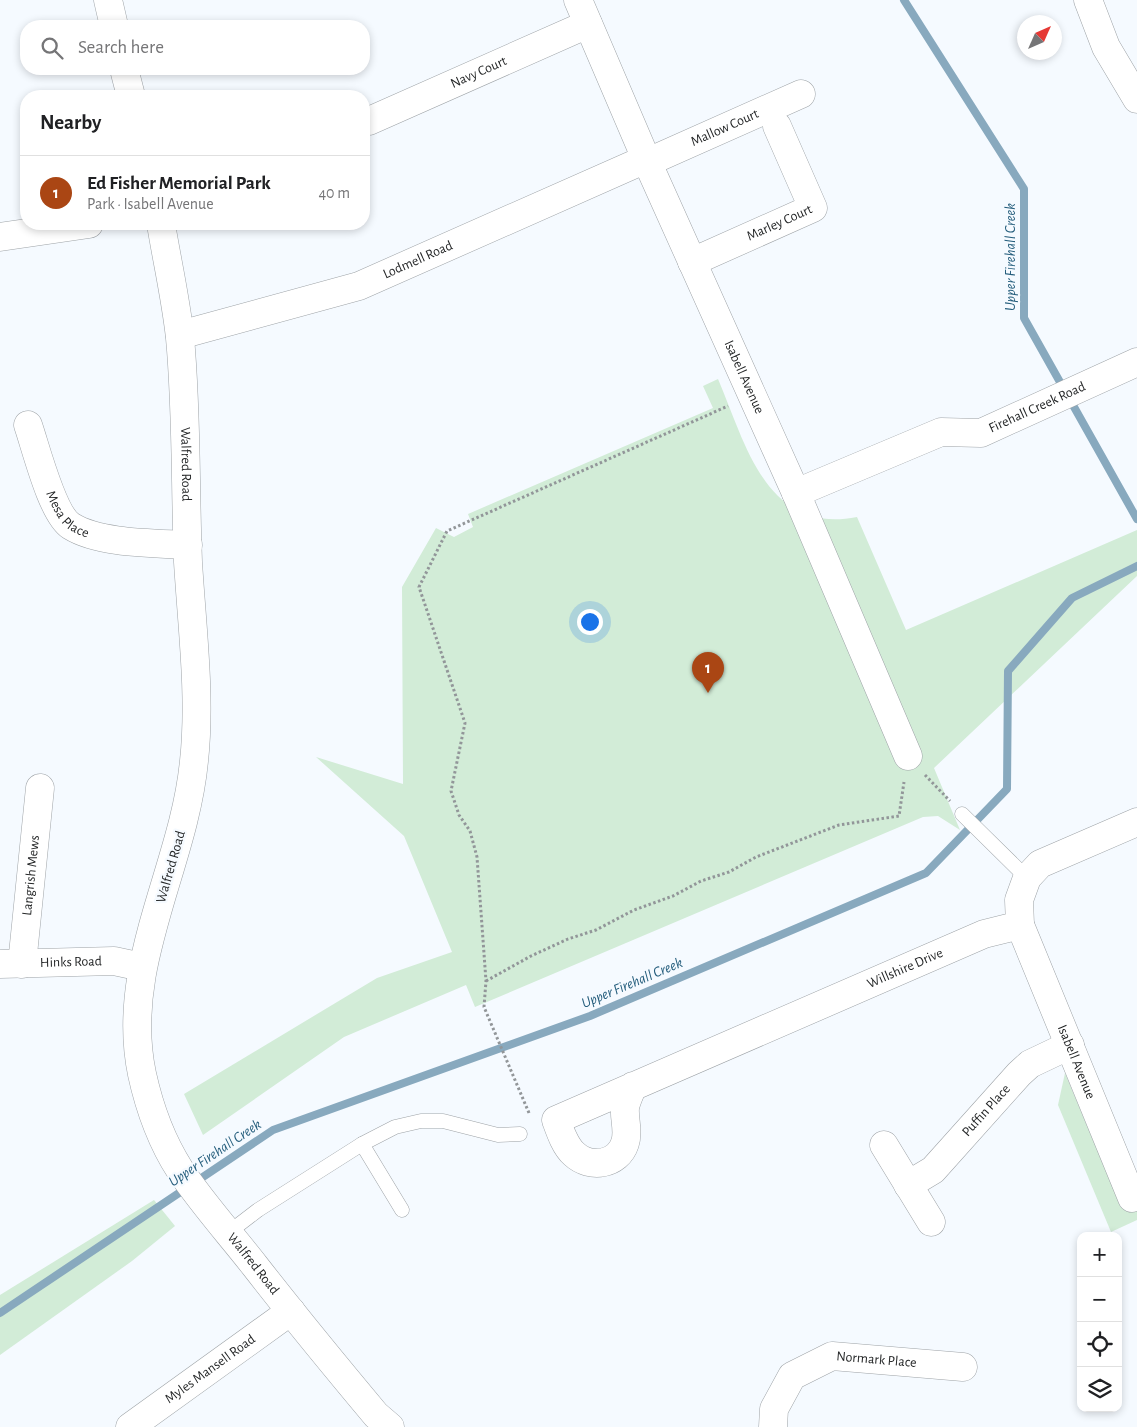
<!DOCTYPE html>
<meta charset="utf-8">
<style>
body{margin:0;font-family:"Alegreya Sans",sans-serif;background:#f2f2f2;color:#202124}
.controls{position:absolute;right:15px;bottom:15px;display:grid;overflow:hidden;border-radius:10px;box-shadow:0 2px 8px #0003}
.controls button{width:45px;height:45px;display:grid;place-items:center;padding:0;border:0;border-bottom:1px solid #e0e0e0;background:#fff;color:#202124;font:25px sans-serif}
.compass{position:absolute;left:1017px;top:15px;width:45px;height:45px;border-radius:50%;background:#fff;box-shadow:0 2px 8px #0003;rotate:45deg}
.you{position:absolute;left:589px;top:621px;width:18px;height:18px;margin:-12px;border:4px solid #fff;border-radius:50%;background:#1a73e8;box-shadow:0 0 0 8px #1a73e833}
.badge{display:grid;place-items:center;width:32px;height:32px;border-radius:50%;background:#aa4614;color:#fff;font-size:16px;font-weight:700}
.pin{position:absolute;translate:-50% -41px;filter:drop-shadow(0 1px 2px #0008)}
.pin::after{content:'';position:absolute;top:26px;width:18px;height:15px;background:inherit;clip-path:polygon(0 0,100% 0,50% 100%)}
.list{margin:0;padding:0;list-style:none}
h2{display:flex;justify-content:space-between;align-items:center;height:65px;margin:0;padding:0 20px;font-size:21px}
h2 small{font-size:16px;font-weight:400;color:#757577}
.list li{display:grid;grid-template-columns:32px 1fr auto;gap:15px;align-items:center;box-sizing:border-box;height:75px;padding:0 20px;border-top:1px solid #e0e0e0}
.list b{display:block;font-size:19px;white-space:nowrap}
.list p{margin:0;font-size:16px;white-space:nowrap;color:#757577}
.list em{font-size:16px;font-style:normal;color:#757577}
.icon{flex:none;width:28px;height:28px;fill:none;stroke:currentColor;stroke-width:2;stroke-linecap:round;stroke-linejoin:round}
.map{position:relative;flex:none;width:1137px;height:1427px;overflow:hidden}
.search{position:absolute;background:#fff;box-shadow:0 2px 8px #0003;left:20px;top:20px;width:350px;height:55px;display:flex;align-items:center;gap:12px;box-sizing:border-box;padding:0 18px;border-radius:20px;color:#757577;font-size:19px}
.panel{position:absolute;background:#fff;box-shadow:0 2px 8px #0003;left:20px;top:90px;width:350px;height:140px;border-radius:20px}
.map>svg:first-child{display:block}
.green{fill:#d2ecd7}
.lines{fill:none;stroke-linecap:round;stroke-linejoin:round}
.stream{stroke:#88a9be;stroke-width:8}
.service-casing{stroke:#9ea3a7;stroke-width:15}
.minor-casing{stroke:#9ea3a7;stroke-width:29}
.path{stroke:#929699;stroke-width:3;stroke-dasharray:2.5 2.5;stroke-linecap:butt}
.service{stroke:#fff;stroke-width:14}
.minor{stroke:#fff;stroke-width:28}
.labels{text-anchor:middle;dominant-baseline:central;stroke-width:4.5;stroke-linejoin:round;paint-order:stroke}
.street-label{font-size:14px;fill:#242627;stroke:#f5faff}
.water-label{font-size:15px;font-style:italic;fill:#245d7c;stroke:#f5faff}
</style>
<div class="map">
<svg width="1137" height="1427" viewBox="0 0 1137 1427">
<rect width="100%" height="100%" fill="#f5faff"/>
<!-- green -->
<g class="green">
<path d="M718,379c28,65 48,156 139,138l49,113 231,-100v46l-203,192 26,62 -22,-14 -15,1 -448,190 -9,-22 -122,52 -141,98 -19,-41 193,-116 75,-26 -48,-116 -88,-79 87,27 -1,-197 34,-59 18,9 19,-10 -5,-13 245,-106 -10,-22z"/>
<polygon points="1065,1073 1121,1207 1137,1200 1137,1220 1111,1232 1058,1105"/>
<polygon points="154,1200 175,1226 132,1261 0,1355 0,1295"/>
</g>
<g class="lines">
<!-- stream -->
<g class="stream">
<polyline points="904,0 1024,189 1024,318 1137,519"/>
<polyline points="0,1313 273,1130 590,1016 926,873 1007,789 1008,671 1072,598 1137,566"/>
</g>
<!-- service casing -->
<g class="service-casing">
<g id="service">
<polyline points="962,814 1027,878"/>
<polyline points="362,1144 402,1210"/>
<polyline points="228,1233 258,1210 362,1144 395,1127 421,1121 443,1121 498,1135 520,1134"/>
</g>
</g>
<!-- minor casing -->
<g class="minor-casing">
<g id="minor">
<polyline points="108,0 114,26"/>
<path id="s1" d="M578,0l68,159 150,334 112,263"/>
<polyline points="1088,0 1106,47 1137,99"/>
<polyline points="124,69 131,96"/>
<path id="s2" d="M369,121l219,-97"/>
<path id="s3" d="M648,162l153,-68"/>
<path id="s4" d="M161,224c6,37 15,76 19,114 7,74 5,149 8,224 4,65 13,135 6,199 -10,106 -75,204 -52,313 7,32 20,68 38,96 22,33 50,64 75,96 39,50 80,100 121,149l14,12"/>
<polyline points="0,237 89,224"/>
<path id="s5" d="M692,262l121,-54 -36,-82"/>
<path id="s6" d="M180,335l179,-49 287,-127"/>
<path id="s7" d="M28,425c8,23 24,89 43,101 29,18 83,17 117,19"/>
<path id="s8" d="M796,493l145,-61 40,1 156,-71"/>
<path id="s9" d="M1020,925l112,273"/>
<path id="s10" d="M0,964l114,-3 28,6"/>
<path id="s11" d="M22,964l18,-176"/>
<path id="s12" d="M633,1086c-3,7 -7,15 -8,22 -1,12 4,23 0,35 -7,22 -35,26 -51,11 -9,-8 -14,-23 -18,-34l428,-186 36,-9 -1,-25 8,-22 13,-14 97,-42"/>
<polyline points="884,1145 931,1222"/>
<path id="s13" d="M908,1185l25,-15 86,-96 11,-10 40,-19"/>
<path id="s14" d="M130,1427l161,-116"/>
<path id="s15" d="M773,1427l1,-18 18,-33 40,-20 131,11"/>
</g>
</g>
<!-- path -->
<g class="path">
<polyline points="925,775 950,801"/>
<polyline points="486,981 531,956 568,939 596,930 634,910 673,896 701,881 729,872 756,857 839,825 899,816 904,782"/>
<polyline points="529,1113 484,1007 486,981 477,857 470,831 459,815 451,791 465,723 419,587 447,531 728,406"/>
</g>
<!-- service -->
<use href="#service" class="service"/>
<!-- minor -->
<use href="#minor" class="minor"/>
</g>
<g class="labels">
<!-- street labels -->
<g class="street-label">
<text stroke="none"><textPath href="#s2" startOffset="120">Navy Court</textPath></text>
<text stroke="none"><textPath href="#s3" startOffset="84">Mallow Court</textPath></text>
<text stroke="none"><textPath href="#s5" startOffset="96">Marley Court</textPath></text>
<text stroke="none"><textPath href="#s6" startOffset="250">Lodmell Road</textPath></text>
<text stroke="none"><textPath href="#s1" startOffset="412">Isabell Avenue</textPath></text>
<text stroke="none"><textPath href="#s8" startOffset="259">Firehall Creek Road</textPath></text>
<text stroke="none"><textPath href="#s4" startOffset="242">Walfred Road</textPath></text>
<text stroke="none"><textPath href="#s7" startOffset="100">Mesa Place</textPath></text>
<text transform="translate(171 867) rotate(-74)">Walfred Road</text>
<text stroke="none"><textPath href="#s11" startOffset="89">Langrish Mews</textPath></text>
<text stroke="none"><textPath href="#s10" startOffset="71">Hinks Road</textPath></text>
<text stroke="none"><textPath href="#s12" startOffset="540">Willshire Drive</textPath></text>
<text stroke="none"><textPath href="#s9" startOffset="148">Isabell Avenue</textPath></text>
<text stroke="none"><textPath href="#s13" startOffset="109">Puffin Place</textPath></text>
<text stroke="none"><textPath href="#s4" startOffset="1082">Walfred Road</textPath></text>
<text stroke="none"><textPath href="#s15" startOffset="145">Normark Place</textPath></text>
<text stroke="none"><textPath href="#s14" startOffset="99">Myles Mansell Road</textPath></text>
</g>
<!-- water labels -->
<g class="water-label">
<text transform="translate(1010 257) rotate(-90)">Upper Firehall Creek</text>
<text transform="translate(632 983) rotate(-23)">Upper Firehall Creek</text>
<text transform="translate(215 1153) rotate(-34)">Upper Firehall Creek</text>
</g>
</g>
</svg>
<div class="controls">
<button>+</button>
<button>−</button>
<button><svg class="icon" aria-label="locate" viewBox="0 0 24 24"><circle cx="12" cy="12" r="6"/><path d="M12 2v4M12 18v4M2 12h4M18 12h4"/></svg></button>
<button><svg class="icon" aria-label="layers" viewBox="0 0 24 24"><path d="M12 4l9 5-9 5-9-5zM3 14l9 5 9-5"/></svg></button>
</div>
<svg class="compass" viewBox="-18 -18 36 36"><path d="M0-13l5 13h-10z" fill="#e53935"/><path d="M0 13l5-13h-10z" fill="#757577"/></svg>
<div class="you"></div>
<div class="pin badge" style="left:708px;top:693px">1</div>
<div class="search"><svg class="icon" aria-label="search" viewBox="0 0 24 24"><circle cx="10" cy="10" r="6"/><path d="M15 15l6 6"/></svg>Search here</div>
<section class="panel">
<h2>Nearby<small></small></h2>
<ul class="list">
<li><span class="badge">1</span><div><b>Ed Fisher Memorial Park</b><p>Park · Isabell Avenue</p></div><em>40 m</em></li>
</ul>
</section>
</div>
